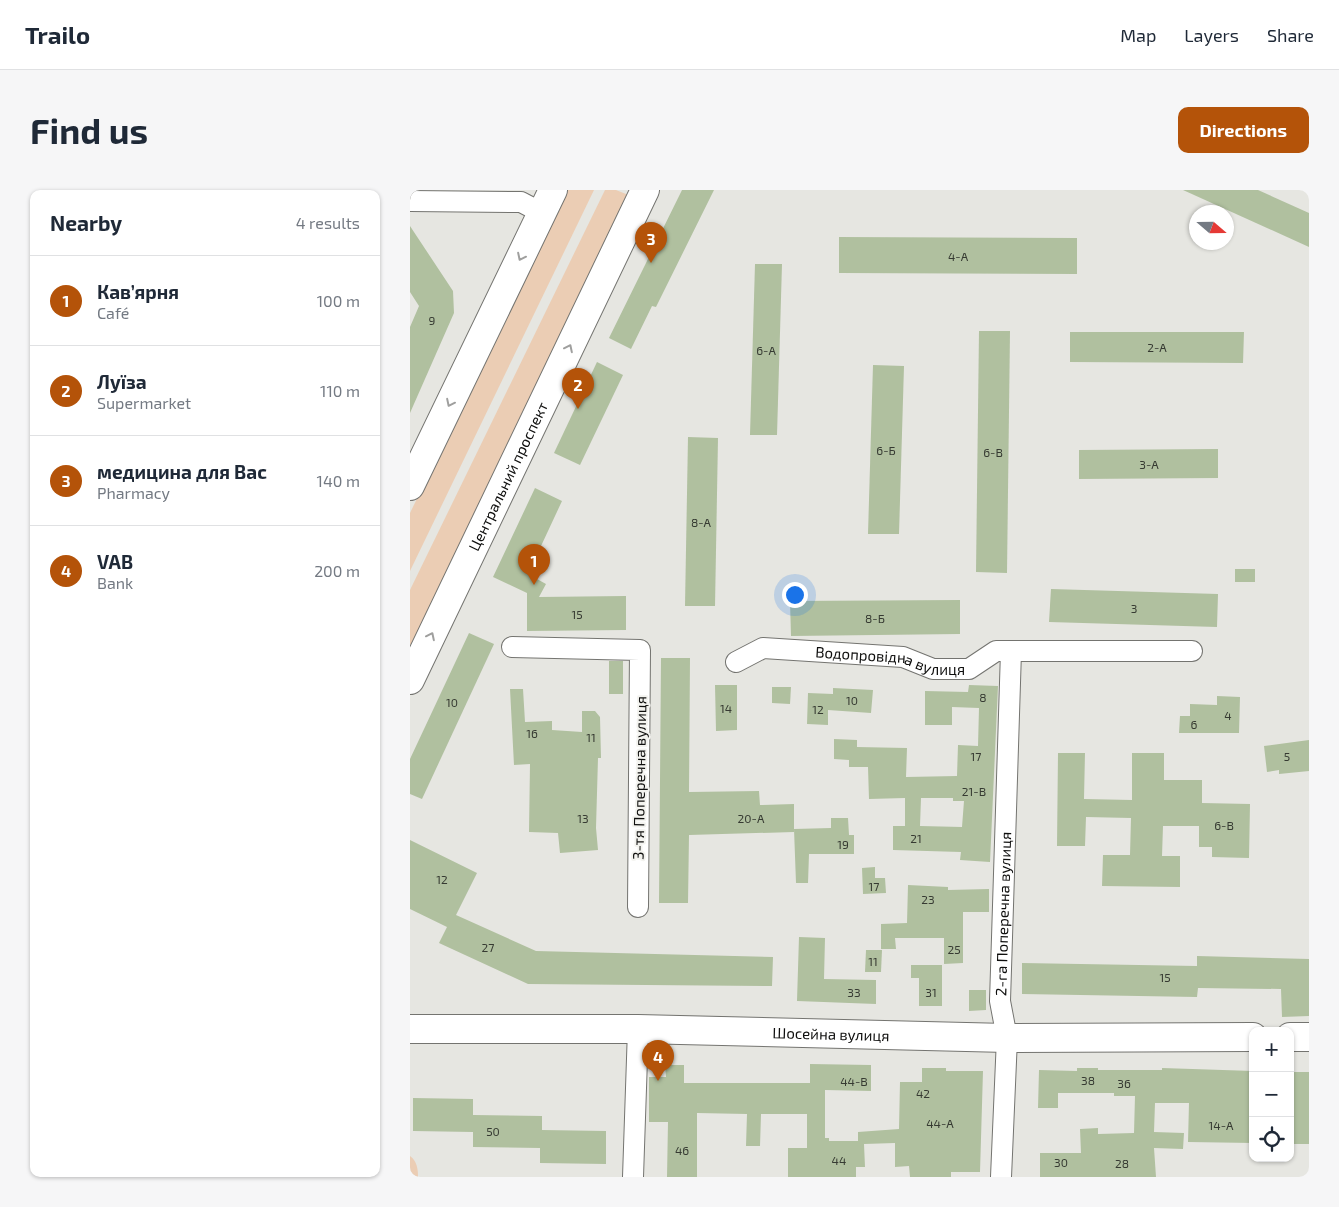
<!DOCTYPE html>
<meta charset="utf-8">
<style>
body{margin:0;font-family:"Exo 2",sans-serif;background:#f6f6f7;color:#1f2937}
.controls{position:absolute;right:15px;bottom:15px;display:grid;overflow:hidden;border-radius:10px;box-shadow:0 1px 4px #0004}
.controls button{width:45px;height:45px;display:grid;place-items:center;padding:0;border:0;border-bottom:1px solid #e0e1e3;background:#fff;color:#1f2937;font:25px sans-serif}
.compass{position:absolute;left:779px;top:15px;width:45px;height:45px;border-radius:50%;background:#fff;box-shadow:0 1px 4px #0004;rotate:110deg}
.you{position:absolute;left:384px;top:404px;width:18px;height:18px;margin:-12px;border:4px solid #fff;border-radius:50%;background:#1a73e8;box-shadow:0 0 0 8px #1a73e833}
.badge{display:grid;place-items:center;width:32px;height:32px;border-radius:50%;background:#b45309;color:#fff;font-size:16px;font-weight:700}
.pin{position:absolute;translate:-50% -41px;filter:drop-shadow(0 1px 2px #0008)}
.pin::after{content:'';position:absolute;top:26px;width:18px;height:15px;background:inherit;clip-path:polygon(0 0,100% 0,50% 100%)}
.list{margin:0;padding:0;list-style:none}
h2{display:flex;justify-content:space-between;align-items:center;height:65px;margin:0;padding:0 20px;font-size:21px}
h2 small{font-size:16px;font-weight:400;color:#747a83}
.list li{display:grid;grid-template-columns:32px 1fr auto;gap:15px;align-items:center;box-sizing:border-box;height:90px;padding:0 20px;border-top:1px solid #e0e1e3}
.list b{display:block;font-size:19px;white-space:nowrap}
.list p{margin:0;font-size:16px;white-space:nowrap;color:#747a83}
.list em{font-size:16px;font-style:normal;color:#747a83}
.icon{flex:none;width:28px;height:28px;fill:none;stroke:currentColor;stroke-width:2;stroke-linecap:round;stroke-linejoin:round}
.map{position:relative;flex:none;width:899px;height:987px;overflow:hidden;border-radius:10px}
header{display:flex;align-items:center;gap:30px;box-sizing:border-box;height:70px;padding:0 25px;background:#fff;border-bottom:1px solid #e0e1e3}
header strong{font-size:24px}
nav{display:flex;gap:28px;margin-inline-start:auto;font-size:18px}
.intro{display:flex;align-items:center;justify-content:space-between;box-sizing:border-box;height:120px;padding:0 30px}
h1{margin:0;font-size:35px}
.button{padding:12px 22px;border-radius:10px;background:#b45309;color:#fff;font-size:18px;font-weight:700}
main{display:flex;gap:30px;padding:0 30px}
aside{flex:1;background:#fff;border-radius:10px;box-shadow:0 1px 4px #0004}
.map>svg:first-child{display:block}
.green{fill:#ebcdb4}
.building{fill:#b0c09f;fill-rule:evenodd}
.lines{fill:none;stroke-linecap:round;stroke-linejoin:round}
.street-casing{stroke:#747470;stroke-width:22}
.secondary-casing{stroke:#747470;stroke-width:30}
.street{stroke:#fff;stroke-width:20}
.secondary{stroke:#fff;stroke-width:28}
.oneway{stroke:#9f9f9e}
.labels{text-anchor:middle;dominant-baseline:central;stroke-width:4;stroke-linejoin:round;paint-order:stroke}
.number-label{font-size:12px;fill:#363a32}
.street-label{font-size:15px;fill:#0e0e0d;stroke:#f3f3ef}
</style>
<header>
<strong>Trailo</strong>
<nav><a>Map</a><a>Layers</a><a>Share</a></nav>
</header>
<div class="intro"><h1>Find us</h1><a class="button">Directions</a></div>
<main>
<aside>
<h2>Nearby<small>4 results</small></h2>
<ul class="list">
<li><span class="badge">1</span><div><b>Кав’ярня</b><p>Café</p></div><em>100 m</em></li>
<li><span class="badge">2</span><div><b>Луїза</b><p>Supermarket</p></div><em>110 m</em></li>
<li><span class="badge">3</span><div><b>медицина для Вас</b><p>Pharmacy</p></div><em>140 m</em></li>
<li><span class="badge">4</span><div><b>VAB</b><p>Bank</p></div><em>200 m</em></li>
</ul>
</aside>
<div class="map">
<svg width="899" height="987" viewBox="0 0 899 987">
<rect width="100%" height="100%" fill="#e6e6e1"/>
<!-- green -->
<g class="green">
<polygon points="157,0 184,0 0,381 0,323"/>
<polygon points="195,0 206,0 221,6 6,454 0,454 0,400"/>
<path d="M0,966c7,5 8,13 8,21h-8z"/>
</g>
<!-- building -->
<g class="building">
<polygon points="272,0 304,0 246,117 242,116 221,159 199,148"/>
<polygon points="773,0 848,0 899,23 899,57"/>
<polygon points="0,36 43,101 44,123 0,223 0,137 9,116 0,102"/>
<polygon points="429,47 667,48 667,84 429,83"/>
<polygon points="345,74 372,74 367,245 340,245"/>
<polygon points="569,141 600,141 597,383 566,382"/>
<polygon points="660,142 834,142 833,173 660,172"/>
<polygon points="187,172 213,185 170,275 144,263"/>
<polygon points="463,175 494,176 489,344 458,344"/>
<polygon points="278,247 308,248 305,416 275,416"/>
<polygon points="808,259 808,288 669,289 669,260"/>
<polygon points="125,298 152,311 118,384 136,394 129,407 216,406 216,440 117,441 117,403 83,387"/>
<rect x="825" y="379" width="20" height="13"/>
<polygon points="641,399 808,404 807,437 639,432"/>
<polygon points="550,410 550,444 381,446 380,411"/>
<polygon points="59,443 84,454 12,609 0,604 0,569"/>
<polygon points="251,468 280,468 279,602 349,601 350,615 384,614 384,642 279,645 278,713 249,713"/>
<rect x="199" y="471" width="14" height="33"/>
<polygon points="305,495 327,495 327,540 306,541"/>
<path d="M559,495l29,1 -8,176 -30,-2 1,-8 -68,-2v-24h12v-28l-36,1 -1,-32h-19v-7l-15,-1v-20l23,1v7l50,1 -1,29 51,-1 1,-31 20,1 1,-38 -27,-1v18h-27v-34l43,1zM511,608h32v3h11l-2,26 -42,-1z"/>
<polygon points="362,497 381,497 380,514 362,513"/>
<polygon points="423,498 463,500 461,523 418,520 418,535 397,534 398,503 423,504"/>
<polygon points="100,499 113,499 115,532 142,531 142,540 172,542 172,521 185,521 190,527 191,568 188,568 186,638 188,660 150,663 148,643 119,642 120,574 104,575"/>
<polygon points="807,506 830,507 829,543 769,543 770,526 780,526 780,514 807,515"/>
<polygon points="899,550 899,581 869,584 869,580 857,582 854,556"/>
<polygon points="648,563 675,563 674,609 722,610 722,563 754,563 754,590 792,590 792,613 840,614 839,668 802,667 802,657 789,657 789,636 753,636 752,666 770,666 770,697 692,696 693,665 720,665 721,628 676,627 675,656 647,656"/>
<polygon points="421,628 438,628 439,645 444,645 444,664 399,664 398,693 386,693 384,639 421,638"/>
<polygon points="0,650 67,683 46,725 126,761 363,767 362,796 118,794 29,753 37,737 0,719"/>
<polygon points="465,677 465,688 475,688 476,703 453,704 452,678"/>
<polygon points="498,695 538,697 538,700 579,699 579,722 553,722 553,773 534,774 534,748 485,748 486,759 471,759 471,734 497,733"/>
<polygon points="389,747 415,748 414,789 466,790 466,814 387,811"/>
<polygon points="456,760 472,760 471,782 455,782"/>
<polygon points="787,766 899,769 899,826 872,827 871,799 788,798 787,807 612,804 612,773 787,776"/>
<polygon points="501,775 532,775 532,816 509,816 509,788 501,788"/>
<polygon points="559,800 576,800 576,820 559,821"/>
<polygon points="400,874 461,875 461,901 415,900 415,948 419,948 419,951 448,951 448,942 489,939 490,892 512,892 512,878 536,878 536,881 573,881 570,982 541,982 541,987 500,987 499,976 485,977 485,953 454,954 455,977 446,977 446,987 378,987 378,958 397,958 397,924 351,924 350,956 336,956 337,924 287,923 287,987 257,987 258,932 239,932 239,887 256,887 255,875 274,875 274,893 400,893"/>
<polygon points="667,878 688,878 688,880 752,880 752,878 843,881 843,953 778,952 779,913 745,913 744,942 774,943 773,959 744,958 746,987 630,987 630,963 671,963 670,939 688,938 688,944 724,943 725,906 704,906 704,903 648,903 648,918 628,918 629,880 667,881"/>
<rect x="880" y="882" width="19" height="72"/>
<polygon points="3,908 63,909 63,925 132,926 132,940 196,941 196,974 130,973 130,958 63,957 63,942 3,941"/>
</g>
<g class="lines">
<!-- street casing -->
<g class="street-casing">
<g id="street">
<polyline points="0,11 111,12 132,23"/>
<polyline points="102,457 230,460 228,717"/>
<path id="s1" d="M326,472l27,-14 140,9 30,12h36l27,-18h196"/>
<polyline points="223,987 228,839"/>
<path id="s2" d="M591,987l6,-139 -7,-37 11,-350"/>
</g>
</g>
<!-- secondary casing -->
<g class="secondary-casing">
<g id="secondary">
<polyline points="0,296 143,0"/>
<path id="s3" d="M0,490l235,-490"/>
<path id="s4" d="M0,839h228l369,9 246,-1"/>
<polyline points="880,847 899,847"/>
</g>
</g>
<!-- street -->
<use href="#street" class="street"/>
<!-- secondary -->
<use href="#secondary" class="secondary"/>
</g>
<!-- one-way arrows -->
<defs><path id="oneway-chevron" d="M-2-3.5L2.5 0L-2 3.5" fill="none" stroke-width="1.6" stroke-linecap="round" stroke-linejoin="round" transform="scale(1.25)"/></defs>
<g class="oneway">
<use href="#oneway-chevron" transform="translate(111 67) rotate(116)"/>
<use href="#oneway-chevron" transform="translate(159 158) rotate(-64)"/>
<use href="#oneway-chevron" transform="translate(40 213) rotate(116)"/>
<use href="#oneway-chevron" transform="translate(21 446) rotate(-64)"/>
</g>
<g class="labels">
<!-- number labels -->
<g class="number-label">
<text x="548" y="66">4-А</text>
<text x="22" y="130">9</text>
<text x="747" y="157">2-А</text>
<text x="356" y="160">6-А</text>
<text x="476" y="260">6-Б</text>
<text x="583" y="262">6-В</text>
<text x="739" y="274">3-А</text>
<text x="291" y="332">8-А</text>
<text x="724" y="418">3</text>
<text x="167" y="424">15</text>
<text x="465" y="428">8-Б</text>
<text x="573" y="507">8</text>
<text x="442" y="510">10</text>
<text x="42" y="512">10</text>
<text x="316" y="518">14</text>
<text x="408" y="519">12</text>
<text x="818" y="525">4</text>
<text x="784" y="534">6</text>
<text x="122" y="543">16</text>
<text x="181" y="547">11</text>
<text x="566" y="566">17</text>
<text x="877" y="566">5</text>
<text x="564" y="601">21-В</text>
<text x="173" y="628">13</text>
<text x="341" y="628">20-А</text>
<text x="814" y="635">6-В</text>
<text x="506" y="648">21</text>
<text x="433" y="654">19</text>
<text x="32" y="689">12</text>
<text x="464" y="696">17</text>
<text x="518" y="709">23</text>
<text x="78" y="757">27</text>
<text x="544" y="759">25</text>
<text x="463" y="771">11</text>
<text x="755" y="787">15</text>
<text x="444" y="802">33</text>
<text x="521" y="802">31</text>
<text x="678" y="890">38</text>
<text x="444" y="891">44-В</text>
<text x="714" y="893">36</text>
<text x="513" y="903">42</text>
<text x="530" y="933">44-А</text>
<text x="811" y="935">14-А</text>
<text x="83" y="941">50</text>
<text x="272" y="960">46</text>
<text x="429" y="970">44</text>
<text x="651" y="972">30</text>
<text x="712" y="973">28</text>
</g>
<!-- street labels -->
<g class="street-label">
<text stroke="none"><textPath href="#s3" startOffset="226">Центральний проспект</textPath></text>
<text stroke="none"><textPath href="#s1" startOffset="159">Водопровідна вулиця</textPath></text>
<text transform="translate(229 588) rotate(-89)">3-тя Поперечна вулиця</text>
<text stroke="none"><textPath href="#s2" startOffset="264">2-га Поперечна вулиця</textPath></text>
<text stroke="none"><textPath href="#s4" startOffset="421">Шосейна вулиця</textPath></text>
</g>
</g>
</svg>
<div class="controls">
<button>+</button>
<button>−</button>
<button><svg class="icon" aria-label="locate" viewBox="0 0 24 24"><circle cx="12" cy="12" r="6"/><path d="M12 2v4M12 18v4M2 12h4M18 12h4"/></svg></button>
</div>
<svg class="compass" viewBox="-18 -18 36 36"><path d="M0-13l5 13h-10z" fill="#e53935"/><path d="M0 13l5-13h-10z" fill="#747a83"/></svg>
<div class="you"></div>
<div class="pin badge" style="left:124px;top:395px">1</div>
<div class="pin badge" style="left:168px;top:219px">2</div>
<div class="pin badge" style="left:241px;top:73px">3</div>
<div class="pin badge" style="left:248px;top:891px">4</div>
</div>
</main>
